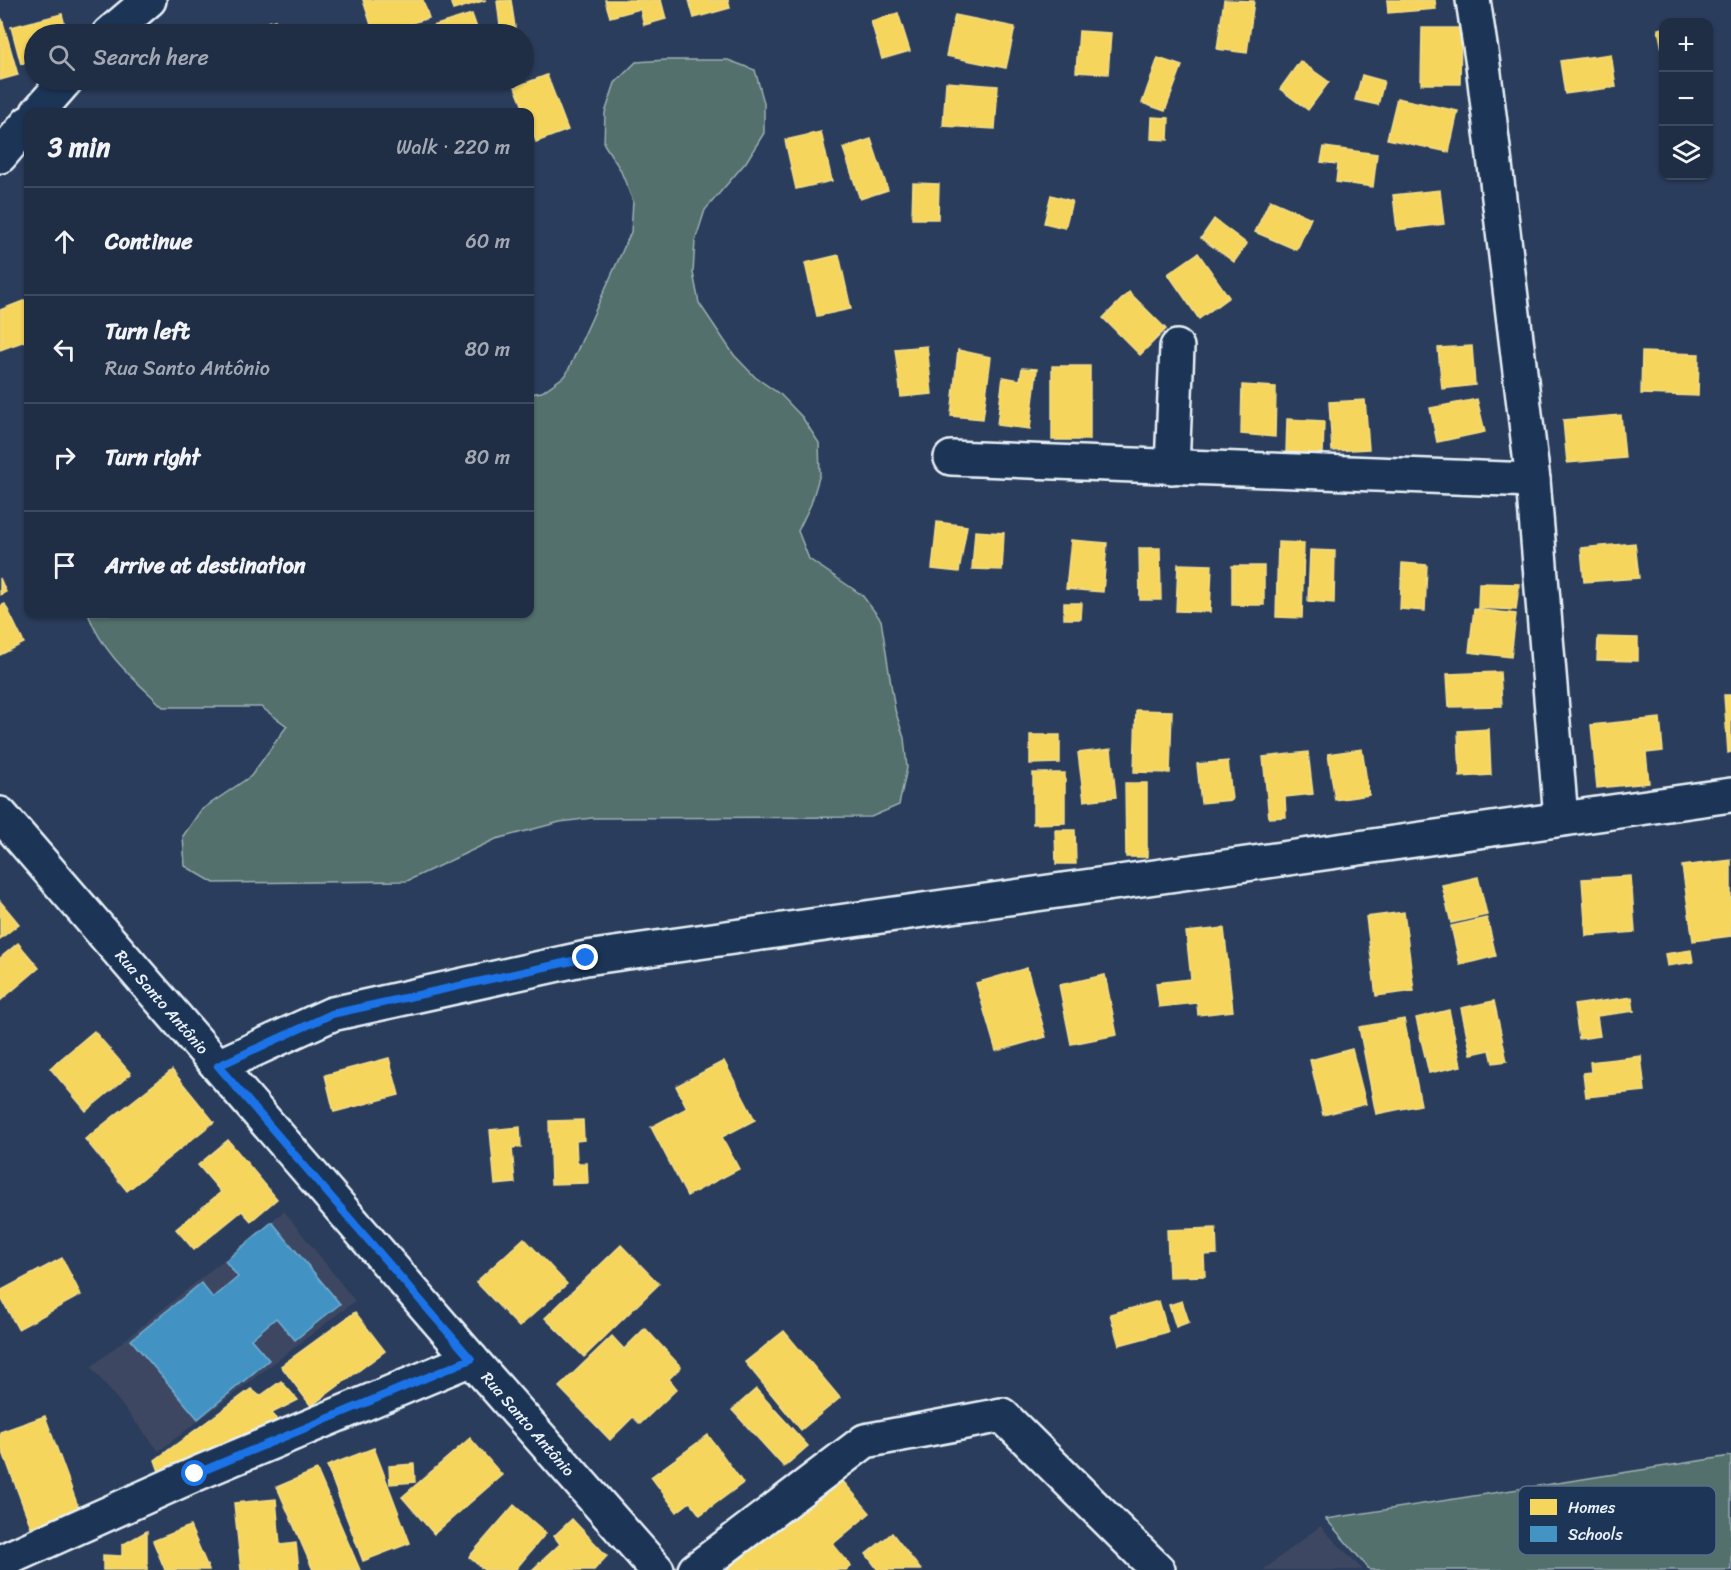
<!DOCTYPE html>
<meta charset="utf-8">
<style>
body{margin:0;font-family:Sriracha,sans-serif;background:#28364c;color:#f1f3f6}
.controls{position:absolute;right:18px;top:18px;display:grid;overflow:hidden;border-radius:12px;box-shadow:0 2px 4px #0004}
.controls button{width:54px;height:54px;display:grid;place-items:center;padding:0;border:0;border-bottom:2px solid #3d4a5e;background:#202e45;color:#f1f3f6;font:30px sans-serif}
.stop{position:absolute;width:18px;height:18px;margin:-14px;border:4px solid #1a73e8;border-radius:50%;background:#fff}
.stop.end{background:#1a73e8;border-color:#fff;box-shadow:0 2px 6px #0008}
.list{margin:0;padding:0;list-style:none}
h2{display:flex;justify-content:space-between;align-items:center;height:78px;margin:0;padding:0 24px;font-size:26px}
h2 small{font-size:20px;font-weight:400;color:#a2a8b3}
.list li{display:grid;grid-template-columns:39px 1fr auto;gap:18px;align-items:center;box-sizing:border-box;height:108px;padding:0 24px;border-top:2px solid #3d4a5e}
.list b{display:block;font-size:22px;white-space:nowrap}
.list p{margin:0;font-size:20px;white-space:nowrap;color:#a2a8b3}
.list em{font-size:20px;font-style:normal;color:#a2a8b3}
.icon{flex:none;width:33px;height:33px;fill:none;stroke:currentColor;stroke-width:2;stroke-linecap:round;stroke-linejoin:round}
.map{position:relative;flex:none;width:1731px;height:1570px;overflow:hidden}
.search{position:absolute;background:#202e45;box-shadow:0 2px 4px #0004;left:24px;top:24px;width:510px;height:66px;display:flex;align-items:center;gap:15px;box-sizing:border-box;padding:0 21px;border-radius:33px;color:#a2a8b3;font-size:22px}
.panel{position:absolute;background:#202e45;box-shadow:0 2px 4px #0004;left:24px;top:108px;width:510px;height:510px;border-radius:12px}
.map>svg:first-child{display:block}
.built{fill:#3c4762}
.green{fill:#536f6d;stroke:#9eb0b2;stroke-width:1.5}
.homes{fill:#f6d55c;stroke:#f2dd8b;stroke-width:1.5}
.schools{fill:#4393c3;stroke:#74afd3;stroke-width:1.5}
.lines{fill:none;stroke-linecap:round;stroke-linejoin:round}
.minor-casing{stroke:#e8f1f8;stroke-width:38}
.minor{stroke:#1d3557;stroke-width:33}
.route{stroke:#1a73e8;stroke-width:8}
.labels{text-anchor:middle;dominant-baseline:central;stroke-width:6;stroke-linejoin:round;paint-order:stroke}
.street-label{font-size:16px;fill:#e8f1f8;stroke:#1d3557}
.key{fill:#1d3557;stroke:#5a6d87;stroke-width:1.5}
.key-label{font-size:16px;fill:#e8f1f8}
</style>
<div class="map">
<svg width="1731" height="1570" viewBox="0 0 1731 1570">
<rect width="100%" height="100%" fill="#2b3d5c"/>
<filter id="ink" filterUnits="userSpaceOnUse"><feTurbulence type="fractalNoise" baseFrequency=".0167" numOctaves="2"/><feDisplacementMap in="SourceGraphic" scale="12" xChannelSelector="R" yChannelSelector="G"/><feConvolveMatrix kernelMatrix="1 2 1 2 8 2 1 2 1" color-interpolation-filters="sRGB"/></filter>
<g filter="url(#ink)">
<!-- built -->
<g class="built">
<polygon points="284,1211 355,1301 159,1451 91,1367"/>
<polygon points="1320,1526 1363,1570 1263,1570"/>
</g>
<!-- green -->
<g class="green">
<path d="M666,60h62l27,10 9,33v30l-18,29 -41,48 -10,31 -2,32 6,30 35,52 21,22 26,18 21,22 17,26 1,31 -9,30 -13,27 11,28 53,36 19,25 14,90 9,28 3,30 -8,37 -28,12 -279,1 -32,4 -64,17 -89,42 -193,2 -29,-17 -2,-30 18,-26 50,-34 36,-50 -26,-19h-98c-31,-30 -59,-52 -75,-93h442v-220l12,-2 24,-17 65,-143 2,-31 -13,-32 -16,-25 1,-31 10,-30 21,-21z"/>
<polygon points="1731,1456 1731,1570 1370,1570 1326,1519"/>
</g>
<!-- homes -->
<g class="homes">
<polygon points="363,0 423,0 429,18 374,34"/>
<polygon points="450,0 486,0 453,10"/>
<polygon points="511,0 516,34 501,34 497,1"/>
<polygon points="605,0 661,0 666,19 644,25 640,9 610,17"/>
<polygon points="689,0 728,0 730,8 694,18"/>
<polygon points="1224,0 1254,1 1247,53 1217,49"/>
<polygon points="1387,0 1435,0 1436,9 1388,13"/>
<polygon points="898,13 910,51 882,59 871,21"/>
<polygon points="62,14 67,34 34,34 34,60 21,64 11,27"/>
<polygon points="472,14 479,34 407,34"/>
<polygon points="955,15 1015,27 1006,68 946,56"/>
<polygon points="0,19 2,19 18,75 0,80"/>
<polygon points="275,20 279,34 243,34 241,30"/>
<polygon points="326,23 329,34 293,34 293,32"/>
<polygon points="1422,28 1461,28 1460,84 1421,84"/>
<polygon points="1664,28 1664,59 1658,29"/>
<polygon points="1079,31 1111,33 1108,74 1076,72"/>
<polygon points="1611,54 1616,87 1565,94 1560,61"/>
<polygon points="1158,58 1182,66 1165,111 1142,103"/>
<polygon points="1300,61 1329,82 1308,110 1280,89"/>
<polygon points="547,75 568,130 536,142 530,125 530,112 525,112 515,87"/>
<polygon points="1362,75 1384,81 1378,105 1355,100"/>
<polygon points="946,82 998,86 995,129 943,126"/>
<polygon points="1397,98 1458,111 1449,152 1387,139"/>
<polygon points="1152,117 1169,118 1168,140 1151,139"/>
<polygon points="821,132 832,181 796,189 785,140"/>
<polygon points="871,139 888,190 860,199 843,148"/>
<polygon points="1324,147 1377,154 1373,187 1336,182 1338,164 1321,162"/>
<polygon points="913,183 939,184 938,219 912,219"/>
<polygon points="1440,190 1444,224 1397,230 1393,195"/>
<polygon points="1051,195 1072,201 1065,228 1044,223"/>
<polygon points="1270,200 1311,218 1297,250 1255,232"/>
<polygon points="1214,219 1247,244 1234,262 1201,238"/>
<polygon points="1198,253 1229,297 1199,319 1168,274"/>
<polygon points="839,255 851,309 817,316 805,263"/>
<polygon points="1129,292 1166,329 1140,355 1103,318"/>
<polygon points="28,299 28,340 0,350 0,310"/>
<polygon points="927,346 932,394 901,397 895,349"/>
<polygon points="1472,346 1475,385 1442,389 1438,348"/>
<polygon points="958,350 991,357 983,419 951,416"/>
<polygon points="1642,352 1699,354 1698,396 1641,394"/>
<rect x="1052" y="366" width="38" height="74"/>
<polygon points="1022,368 1037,369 1030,429 997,425 1003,377 1020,380"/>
<polygon points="1242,385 1276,387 1275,437 1241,434"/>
<polygon points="1477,399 1485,432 1437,442 1430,408"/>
<polygon points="1365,400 1369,449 1332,451 1329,402"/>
<polygon points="1621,415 1625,458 1567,463 1563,420"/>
<polygon points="1287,419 1324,421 1323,455 1286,453"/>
<polygon points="937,522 967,526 959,572 932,569"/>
<polygon points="975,531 1004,533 1002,570 972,569"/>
<polygon points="1071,540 1107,543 1103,592 1066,589"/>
<polygon points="1278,542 1304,543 1302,618 1276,617"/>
<polygon points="1635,543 1639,578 1584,582 1581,548"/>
<polygon points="1139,548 1160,548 1161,600 1140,600"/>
<polygon points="1310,550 1335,551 1334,603 1308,601"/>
<polygon points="1402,563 1427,565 1425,611 1400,609"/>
<polygon points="1178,564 1212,565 1210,612 1176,611"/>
<rect x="1232" y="566" width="32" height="39"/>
<polygon points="0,578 6,592 0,595"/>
<polygon points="1479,583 1519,584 1516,610 1478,608"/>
<polygon points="1064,603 1082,603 1081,619 1064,619"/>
<polygon points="5,604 24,643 0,655 0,606"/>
<polygon points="1474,609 1516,614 1511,657 1469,652"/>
<polygon points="1598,637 1638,638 1638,661 1597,660"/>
<polygon points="1500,672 1502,706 1449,707 1447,674"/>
<polygon points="1724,695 1731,695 1731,752 1728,753"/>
<polygon points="1136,710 1172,711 1170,773 1134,772"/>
<polygon points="1660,718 1663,751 1646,753 1649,783 1597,788 1591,725"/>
<polygon points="1489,729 1491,775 1460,777 1458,731"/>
<polygon points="1030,735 1060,735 1060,763 1030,764"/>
<polygon points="1111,749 1116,797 1084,801 1078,753"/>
<polygon points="1362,749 1369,795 1335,800 1328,754"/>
<polygon points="1308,752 1313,794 1285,797 1286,817 1269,818 1263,757"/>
<polygon points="1228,761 1232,800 1201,803 1197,764"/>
<polygon points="1033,773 1065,773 1065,823 1033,824"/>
<polygon points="1125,783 1147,783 1147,857 1126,857"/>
<polygon points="1055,830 1075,830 1076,864 1056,864"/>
<polygon points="1731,860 1731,936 1693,941 1682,866"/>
<polygon points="1631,876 1635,932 1586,936 1582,879"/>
<polygon points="1478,877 1487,915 1451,923 1442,885"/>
<polygon points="0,901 19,924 0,939"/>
<polygon points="1404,912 1414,991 1376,996 1366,917"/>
<polygon points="1487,918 1496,956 1460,965 1451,926"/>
<polygon points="1224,928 1233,1011 1198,1015 1197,1003 1159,1007 1156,983 1191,979 1186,932"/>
<polygon points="18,943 39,968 0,1001 0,958"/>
<polygon points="1691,950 1693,962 1667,966 1665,954"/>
<polygon points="1027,968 1046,1037 996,1051 976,983"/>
<polygon points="1105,975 1117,1035 1071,1044 1059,985"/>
<polygon points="1632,997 1634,1011 1597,1016 1600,1036 1579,1039 1574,1005"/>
<polygon points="1494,1001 1507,1061 1493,1063 1490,1050 1471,1054 1461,1008"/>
<polygon points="1449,1010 1461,1066 1429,1073 1416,1018"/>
<polygon points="1404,1019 1421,1105 1376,1114 1359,1027"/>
<polygon points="94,1031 131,1074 86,1111 50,1068"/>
<polygon points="1352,1049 1366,1104 1323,1115 1310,1060"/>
<polygon points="1641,1056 1645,1091 1586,1097 1583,1073 1591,1072 1590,1062"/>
<polygon points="389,1058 399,1095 334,1112 325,1075"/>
<polygon points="724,1061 755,1120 722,1137 739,1169 687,1196 651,1127 687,1108 676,1086"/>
<polygon points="172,1070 214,1122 127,1191 85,1139"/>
<polygon points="583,1120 584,1140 576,1141 577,1163 587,1163 588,1183 551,1184 549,1121"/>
<polygon points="520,1127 521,1147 512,1148 515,1183 495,1185 490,1130"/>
<polygon points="228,1140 277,1199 251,1221 242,1211 194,1250 176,1229 221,1192 198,1165"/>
<polygon points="1216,1228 1217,1254 1204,1255 1205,1276 1169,1277 1167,1230"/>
<polygon points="524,1238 567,1284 519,1327 476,1282"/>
<polygon points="621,1245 659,1284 584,1357 545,1318"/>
<polygon points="62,1258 81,1295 18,1329 0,1296 0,1291"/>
<polygon points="1159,1301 1168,1332 1119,1345 1110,1314"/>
<polygon points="1182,1301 1189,1322 1176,1327 1169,1305"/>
<polygon points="355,1312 385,1351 311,1406 281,1366"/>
<polygon points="645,1328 681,1367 669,1379 677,1389 640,1424 633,1417 610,1440 559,1387 612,1336 624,1349"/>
<polygon points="784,1331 840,1398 801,1430 745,1362"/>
<polygon points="281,1381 298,1400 272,1413 281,1426 161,1477 155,1460 251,1389 260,1396"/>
<polygon points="756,1389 808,1446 784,1467 732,1410"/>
<polygon points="45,1416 79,1509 31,1527 0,1444 0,1432"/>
<polygon points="708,1435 743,1483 700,1515 690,1502 677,1512 651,1477"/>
<polygon points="470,1438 502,1475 434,1534 402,1497"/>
<polygon points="374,1448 410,1543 363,1561 327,1466"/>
<polygon points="414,1464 415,1482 390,1484 389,1466"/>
<polygon points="317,1470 360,1570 313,1570 277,1487"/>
<polygon points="836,1473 870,1513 833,1544 851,1566 846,1570 719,1570"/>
<polygon points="276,1499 280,1545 296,1543 299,1570 241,1570 234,1503"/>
<polygon points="514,1505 546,1533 515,1570 484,1570 469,1557"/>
<polygon points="572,1519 607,1556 594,1570 532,1570 560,1544 554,1536"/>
<polygon points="190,1526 209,1570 165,1570 153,1541"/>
<polygon points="147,1531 147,1570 103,1570 103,1555 122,1556 122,1545"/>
<polygon points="892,1533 921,1570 878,1570 866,1554"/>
</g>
<!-- schools -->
<polygon class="schools" points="272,1222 340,1304 295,1340 276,1318 251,1339 269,1360 198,1419 131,1340 201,1283 213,1298 238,1277 225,1261"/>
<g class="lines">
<!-- minor casing -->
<g class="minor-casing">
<g id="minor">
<polyline points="1473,0 1483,65 1533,480 1561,819"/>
<polyline points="109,34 149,0"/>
<polyline points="38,112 66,80"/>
<polyline points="0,156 28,123"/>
<polyline points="951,458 1533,480"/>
<polyline points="1172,467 1177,347"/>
<polyline points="0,814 471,1359 657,1570"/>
<polyline points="218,1066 332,1014 586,958 1731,795"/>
<polyline points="0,1562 196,1474 471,1359"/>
<polyline points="695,1570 865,1441 1002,1415 1158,1570"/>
</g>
</g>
<!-- minor -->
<use href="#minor" class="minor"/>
</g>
</g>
<g class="lines" filter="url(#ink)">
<!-- route -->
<polyline class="route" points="195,1474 471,1359 218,1066 332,1014 586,958"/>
</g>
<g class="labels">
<!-- street labels -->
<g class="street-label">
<text transform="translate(162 1002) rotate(49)">Rua Santo Antônio</text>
<text transform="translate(528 1424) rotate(49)">Rua Santo Antônio</text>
</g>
</g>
<!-- legend -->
<rect x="1518" y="1486" width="198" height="69" rx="9" class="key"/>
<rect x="1530" y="1499" width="27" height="16" fill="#f6d55c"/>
<rect x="1530" y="1526" width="27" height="16" fill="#4393c3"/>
<g class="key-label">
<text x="1568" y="1513">Homes</text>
<text x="1568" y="1540">Schools</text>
</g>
</svg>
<div class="controls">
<button>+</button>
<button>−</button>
<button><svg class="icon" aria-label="layers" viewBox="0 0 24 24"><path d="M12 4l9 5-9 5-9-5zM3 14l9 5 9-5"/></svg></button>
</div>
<div class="stop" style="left:195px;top:1474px"></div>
<div class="stop end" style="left:586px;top:958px"></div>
<div class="search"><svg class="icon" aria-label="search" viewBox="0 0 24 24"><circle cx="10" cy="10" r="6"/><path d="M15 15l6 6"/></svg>Search here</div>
<section class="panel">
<h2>3 min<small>Walk · 220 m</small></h2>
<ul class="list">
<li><svg class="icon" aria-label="ahead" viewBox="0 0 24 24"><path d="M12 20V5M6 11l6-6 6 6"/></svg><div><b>Continue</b></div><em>60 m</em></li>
<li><svg class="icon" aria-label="left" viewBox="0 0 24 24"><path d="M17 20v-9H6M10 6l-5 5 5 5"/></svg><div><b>Turn left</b><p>Rua Santo Antônio</p></div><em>80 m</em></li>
<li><svg class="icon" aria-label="right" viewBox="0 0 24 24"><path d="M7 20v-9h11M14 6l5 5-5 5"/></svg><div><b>Turn right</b></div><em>80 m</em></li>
<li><svg class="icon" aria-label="arrive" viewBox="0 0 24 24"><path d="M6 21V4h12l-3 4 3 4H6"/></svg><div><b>Arrive at destination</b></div></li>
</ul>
</section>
</div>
